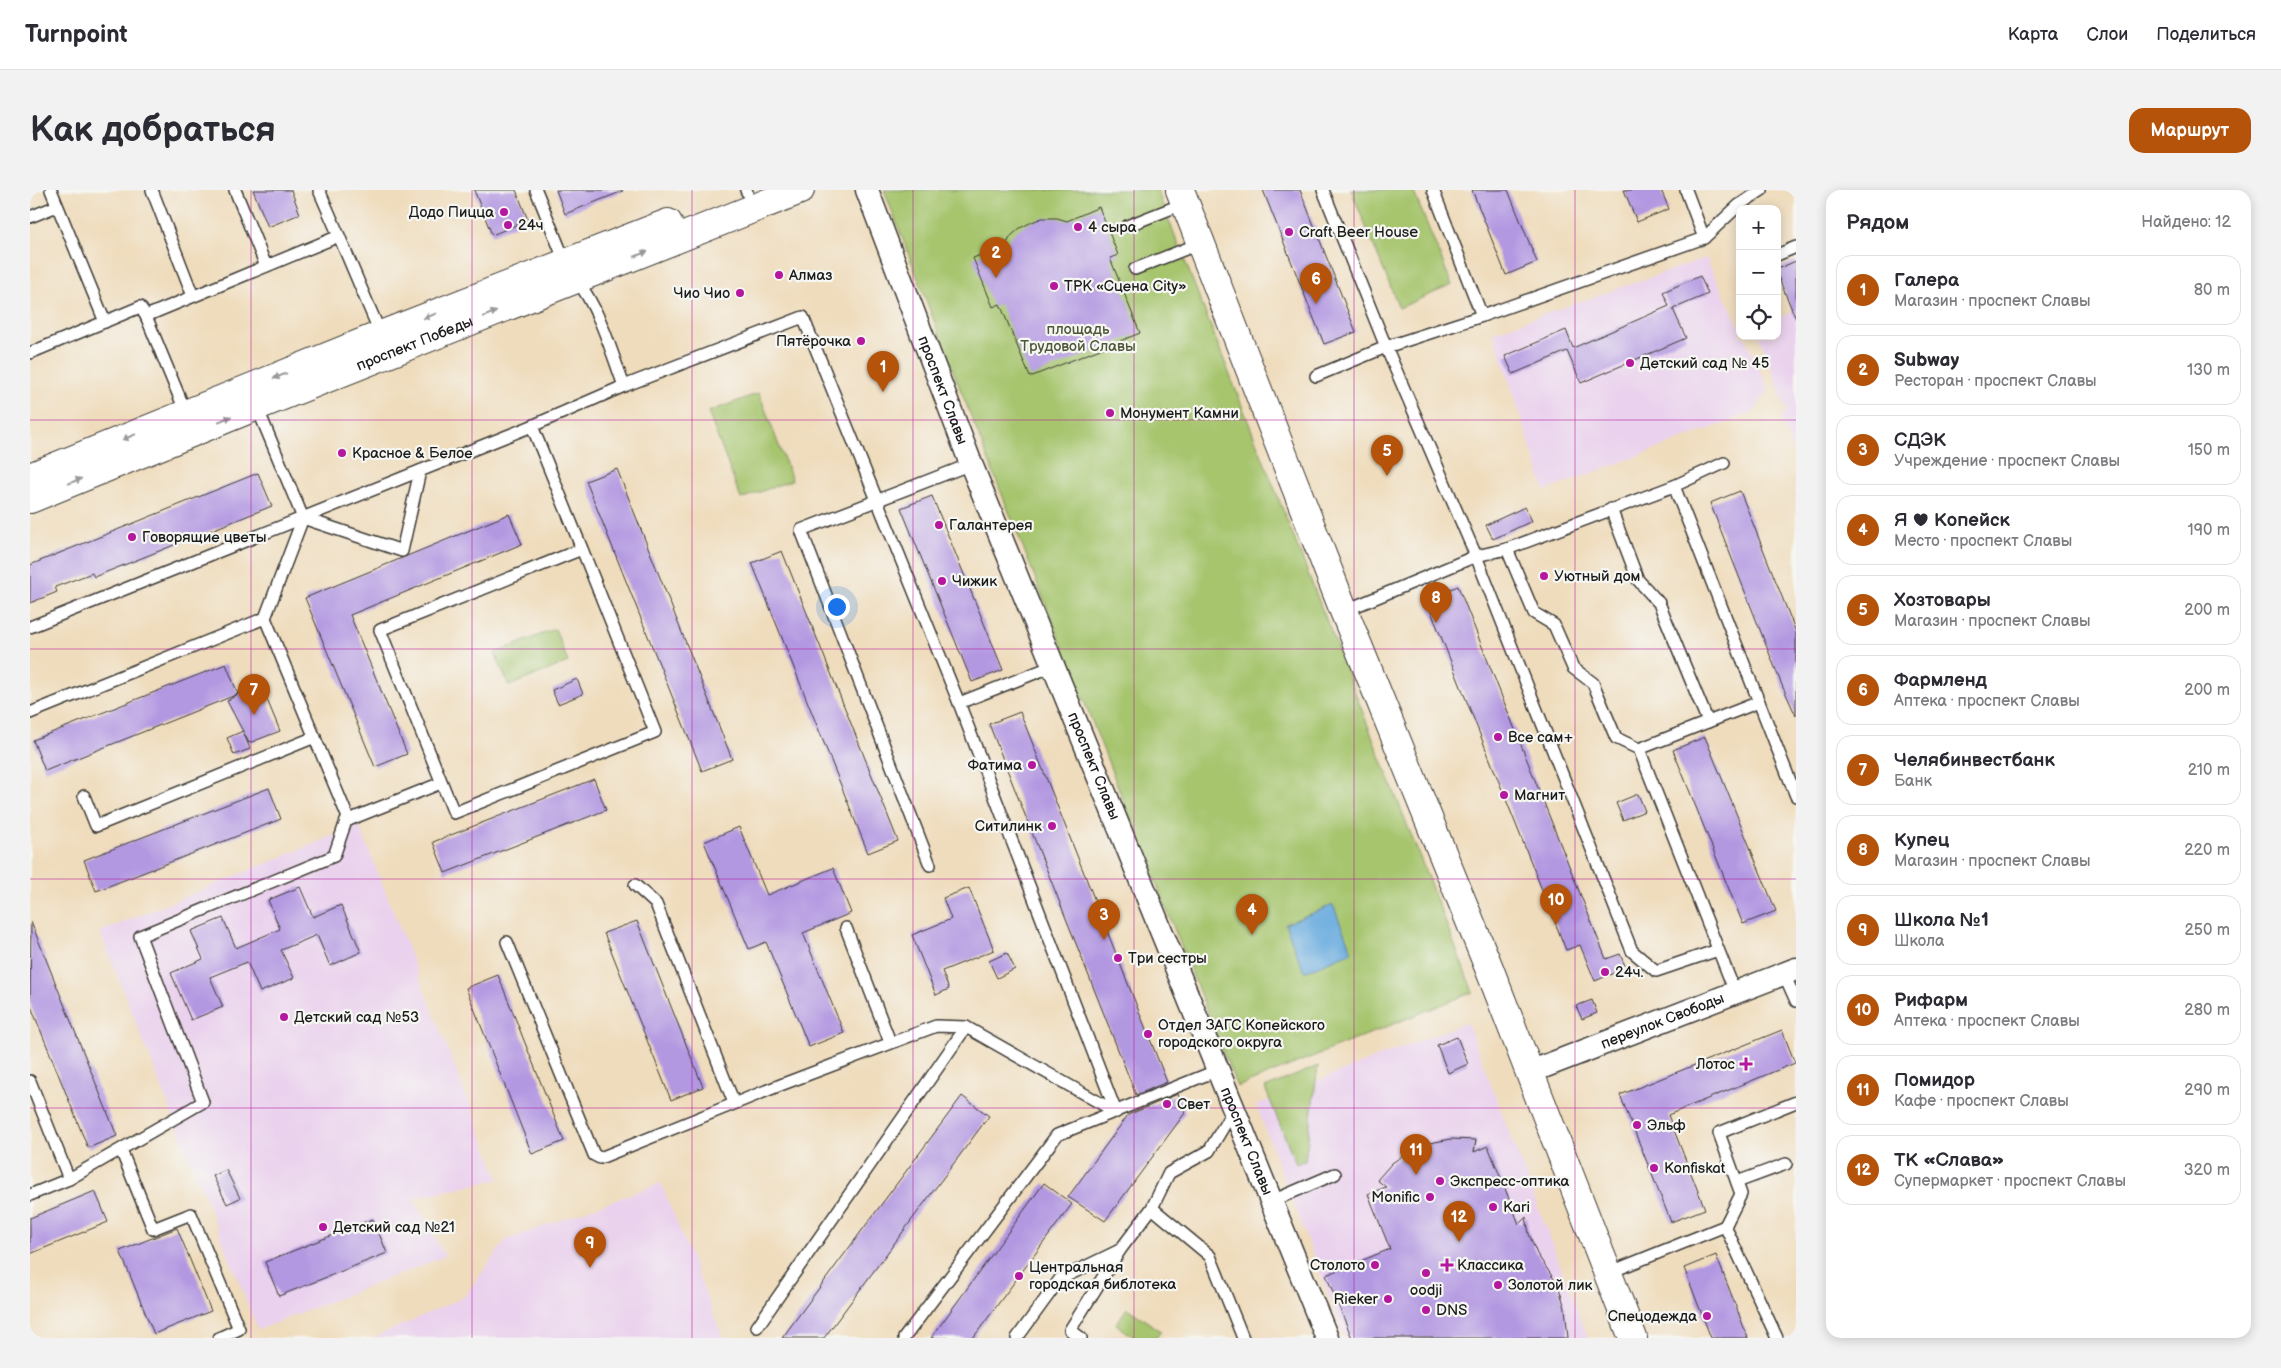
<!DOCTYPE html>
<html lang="ru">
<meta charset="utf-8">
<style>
body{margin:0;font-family:"Balsamiq Sans",sans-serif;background:#f2f2f3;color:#2b2b33}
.controls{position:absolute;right:15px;top:15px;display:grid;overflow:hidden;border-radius:10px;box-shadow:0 2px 12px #0003}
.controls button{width:45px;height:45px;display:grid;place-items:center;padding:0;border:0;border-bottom:1px solid #e1e1e2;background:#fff;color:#2b2b33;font:25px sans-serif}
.you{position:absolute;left:806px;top:416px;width:18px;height:18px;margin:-12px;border:4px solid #fff;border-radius:50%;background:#1a73e8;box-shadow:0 0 0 8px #1a73e833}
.badge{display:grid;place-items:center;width:32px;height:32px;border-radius:50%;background:#b45309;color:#fff;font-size:16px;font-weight:700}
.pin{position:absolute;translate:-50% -41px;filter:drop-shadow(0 1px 2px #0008)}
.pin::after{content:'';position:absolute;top:26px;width:18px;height:15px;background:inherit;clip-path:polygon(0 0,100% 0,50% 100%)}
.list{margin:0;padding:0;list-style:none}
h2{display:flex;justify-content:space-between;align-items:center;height:65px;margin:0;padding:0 20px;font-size:21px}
h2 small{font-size:16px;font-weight:400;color:#7c7c81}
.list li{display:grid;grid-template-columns:32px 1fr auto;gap:15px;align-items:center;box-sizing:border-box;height:70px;margin:0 10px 10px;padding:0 10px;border:1px solid #e1e1e2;border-radius:15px}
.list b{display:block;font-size:19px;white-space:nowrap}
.list p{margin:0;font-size:16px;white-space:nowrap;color:#7c7c81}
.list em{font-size:16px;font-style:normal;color:#7c7c81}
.icon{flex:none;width:28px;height:28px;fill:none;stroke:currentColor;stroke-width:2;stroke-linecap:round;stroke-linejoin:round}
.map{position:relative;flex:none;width:1766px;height:1148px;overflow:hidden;border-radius:15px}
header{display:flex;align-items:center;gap:30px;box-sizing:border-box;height:70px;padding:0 25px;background:#fff;border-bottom:1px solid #e1e1e2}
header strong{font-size:24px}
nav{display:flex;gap:28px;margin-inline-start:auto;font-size:18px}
.intro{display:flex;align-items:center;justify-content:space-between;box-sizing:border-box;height:120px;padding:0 30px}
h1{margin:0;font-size:35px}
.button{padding:12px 22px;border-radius:15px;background:#b45309;color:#fff;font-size:18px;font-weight:700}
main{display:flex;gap:30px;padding:0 30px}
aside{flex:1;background:#fff;border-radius:15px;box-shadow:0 2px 12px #0003}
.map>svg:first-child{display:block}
.built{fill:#ead1ed}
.green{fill:#a6c56d;stroke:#617044}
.water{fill:#6aacdf;stroke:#43647e}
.building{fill:#b297e1}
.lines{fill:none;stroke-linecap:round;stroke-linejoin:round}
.lane-casing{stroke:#3c3934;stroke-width:14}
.street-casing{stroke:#3c3934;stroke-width:25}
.secondary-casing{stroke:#3c3934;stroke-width:30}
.primary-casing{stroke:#3c3934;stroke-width:30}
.lane{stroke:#fff;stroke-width:11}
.street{stroke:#fff;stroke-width:22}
.secondary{stroke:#fff;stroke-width:28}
.primary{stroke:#fff;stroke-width:28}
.oneway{fill:#999}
.grid{fill:none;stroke:#b5179e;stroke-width:1;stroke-opacity:0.55}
.poi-dot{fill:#b5179e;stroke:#f6f6f2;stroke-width:2}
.labels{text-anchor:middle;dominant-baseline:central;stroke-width:4.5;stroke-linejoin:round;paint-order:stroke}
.poi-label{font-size:15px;fill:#1c1c1c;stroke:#f6f6f2;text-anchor:start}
.park-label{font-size:15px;fill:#4c5738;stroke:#f6f6f2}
.street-label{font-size:15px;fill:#1c1c1c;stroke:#f6f6f2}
</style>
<header>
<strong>Turnpoint</strong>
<nav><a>Карта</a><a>Слои</a><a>Поделиться</a></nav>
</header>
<div class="intro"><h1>Как добраться</h1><a class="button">Маршрут</a></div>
<main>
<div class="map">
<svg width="1766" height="1148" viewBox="0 0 1766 1148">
<rect width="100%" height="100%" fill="#f6f6f2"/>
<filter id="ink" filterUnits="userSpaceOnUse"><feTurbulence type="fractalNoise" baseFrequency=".02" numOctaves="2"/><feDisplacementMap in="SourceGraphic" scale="10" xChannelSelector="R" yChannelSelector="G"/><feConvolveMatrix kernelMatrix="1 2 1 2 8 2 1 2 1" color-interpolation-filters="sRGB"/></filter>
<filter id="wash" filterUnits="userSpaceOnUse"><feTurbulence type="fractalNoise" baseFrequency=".0096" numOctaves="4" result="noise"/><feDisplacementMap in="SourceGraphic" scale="20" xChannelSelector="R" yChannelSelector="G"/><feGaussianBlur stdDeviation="1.12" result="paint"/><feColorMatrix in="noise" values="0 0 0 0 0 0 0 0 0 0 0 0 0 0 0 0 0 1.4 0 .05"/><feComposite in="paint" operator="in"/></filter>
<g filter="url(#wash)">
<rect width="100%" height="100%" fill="#efdcbc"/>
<!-- built -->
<g class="built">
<polygon points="1676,68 1710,138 1710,146 1714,146 1739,199 1724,222 1515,301 1463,142"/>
<polygon points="1766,121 1766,267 1751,229 1757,221 1729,146 1747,146 1747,128"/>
<polygon points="329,635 469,989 383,1008 415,1066 228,1140 70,742"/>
<polygon points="1437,832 1558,1148 1315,1148 1226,915"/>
<polygon points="631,993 693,1148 343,1148 434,1107 476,1050"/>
</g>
<!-- green -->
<g class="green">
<polygon points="854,0 1127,0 1443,802 1207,897 929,196"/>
<polygon points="1321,0 1383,0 1422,95 1369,118"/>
<polygon points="729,203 762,290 711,309 678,222"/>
<polygon points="525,439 538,472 479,496 465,463"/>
<polygon points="1288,876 1275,970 1266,974 1235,898"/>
<polygon points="1097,1118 1131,1141 1126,1148 1105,1148 1086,1134"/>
</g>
<!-- water -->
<polygon class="water" points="1303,715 1322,762 1274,782 1255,734"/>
<g id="blocks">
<!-- building -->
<g class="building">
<polygon points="223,0 261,0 270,24 238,37"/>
<polygon points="444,0 486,0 498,30 462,45"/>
<polygon points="526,0 592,0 593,1 535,24"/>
<polygon points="1233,0 1270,0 1326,142 1294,154"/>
<polygon points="1442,0 1478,0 1507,72 1476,85"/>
<polygon points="1594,0 1631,0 1639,19 1607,32"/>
<polygon points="1069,17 1088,65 1080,68 1110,143 1000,187 970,114 963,117 943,68 976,55 981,46 990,38 1002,32 1012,28 1027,28 1037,31"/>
<polygon points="1766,71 1766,129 1747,84 1747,79"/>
<polygon points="1670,86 1678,104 1643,119 1656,148 1551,193 1537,161 1483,184 1475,166 1536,140 1543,158 1639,116 1633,102"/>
<polygon points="587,279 702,569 672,581 556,291"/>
<polygon points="228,283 242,316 64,387 62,383 25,397 27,402 0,413 0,375"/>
<polygon points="1710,301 1766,442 1766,526 1751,493 1680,313"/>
<polygon points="902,306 973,480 942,492 871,318"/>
<polygon points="1495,317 1502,331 1463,349 1456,335"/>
<polygon points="479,324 492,354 320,425 377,564 345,577 275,408"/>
<polygon points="752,361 868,651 838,663 722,373"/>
<polygon points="1428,396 1576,769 1590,764 1596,778 1565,791 1550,755 1536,760 1396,409"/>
<polygon points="196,474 208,504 229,490 250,541 219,553 197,511 208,504 15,581 3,550"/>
<polygon points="547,489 553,504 528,514 522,500"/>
<polygon points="990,522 1137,892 1106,905 959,534"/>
<polygon points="213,541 220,559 204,565 197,548"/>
<polygon points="1675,547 1746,721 1713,734 1643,560"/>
<polygon points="564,589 576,620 415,683 403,652"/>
<polygon points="239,598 251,629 66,701 54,670"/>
<polygon points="1608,604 1615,621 1593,630 1586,613"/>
<polygon points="709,637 737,705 803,678 821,723 773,743 814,843 779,857 736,752 719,759 674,652"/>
<polygon points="270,697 283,727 311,715 331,762 300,776 287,745 251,760 264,788 230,802 217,772 180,787 193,817 161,830 141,783 173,769 161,741 193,728 206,758 250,739 238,710"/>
<polygon points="939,698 964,760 912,781 919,799 906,805 882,745 921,729 913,708"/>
<polygon points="607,731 673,897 641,910 574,743"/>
<polygon points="1,732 87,946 58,958 0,814"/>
<polygon points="977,763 985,779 967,788 959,771"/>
<polygon points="468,785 534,951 502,964 436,798"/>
<polygon points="1562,810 1567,823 1552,829 1546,816"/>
<polygon points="1752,840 1765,873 1638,925 1675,1019 1641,1032 1590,905"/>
<polygon points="1427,847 1438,874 1418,883 1407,855"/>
<polygon points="1148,904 1155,923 1075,1031 1038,1007 1098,925"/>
<polygon points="932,906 959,926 794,1148 752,1148"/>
<polygon points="1421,949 1446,950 1444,962 1458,956 1489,1034 1496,1027 1499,1044 1507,1064 1528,1095 1535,1118 1538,1148 1322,1148 1296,1085 1360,1059 1338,1004 1356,997 1347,990 1362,973 1389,955"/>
<polygon points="196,980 210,1008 197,1014 183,986"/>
<polygon points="1014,993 1042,1014 943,1148 901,1148"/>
<polygon points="65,1001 78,1032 0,1064 0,1028"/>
<polygon points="343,1029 357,1063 249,1106 235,1072"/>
<polygon points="147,1038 181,1121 124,1144 90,1061"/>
<polygon points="1686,1065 1698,1096 1718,1148 1681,1148 1654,1078"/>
</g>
</g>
</g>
<g filter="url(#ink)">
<use href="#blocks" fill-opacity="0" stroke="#3c3934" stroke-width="1"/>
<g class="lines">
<!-- lane casing -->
<g class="lane-casing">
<g id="lane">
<polyline points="21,0 75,132"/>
<polyline points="122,0 163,106"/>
<polyline points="205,0 236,76"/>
<polyline points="289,0 309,46"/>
<polyline points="506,0 536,74"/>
<polyline points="716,0 717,2"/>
<polyline points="1293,0 1356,157 1446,366 1602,761 1626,781 1688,760"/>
<polyline points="1403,0 1452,126"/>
<polyline points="1656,0 1674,48"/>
<polyline points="0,27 27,16"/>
<polyline points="1097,36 1155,13"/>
<polyline points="1747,65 1766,57"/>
<polyline points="1105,79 1171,53"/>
<path d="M546,89c24,31 35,72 48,107"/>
<polyline points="116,126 156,223"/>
<polyline points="0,163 110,117 116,126 309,46 351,145"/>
<polyline points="1286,186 1356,157 1452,126 1674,48 1709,15 1732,0"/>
<polyline points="227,217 273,328 235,428 319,630"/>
<polyline points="502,236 552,359 350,440 424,623 625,542 552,359"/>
<polyline points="1644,296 1766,606"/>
<polyline points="1581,319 1608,390 1629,413 1678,532"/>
<polyline points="273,328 372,361 390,281"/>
<polyline points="1477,359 1504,423 1524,435 1543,478 1563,493 1586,548 1609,559 1705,802"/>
<polyline points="1314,421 1446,366 1477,359 1644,296 1694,273"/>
<polyline points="0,437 502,236 594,196 773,127 929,513 1086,922"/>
<polyline points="929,513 1023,476"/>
<polyline points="0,523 235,428"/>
<polyline points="1609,559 1729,512"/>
<polyline points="54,606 66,636 285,547"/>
<polyline points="900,675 771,340 941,274"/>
<polyline points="605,695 626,714 704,913"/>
<polyline points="816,738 860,852"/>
<polyline points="477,752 564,965 570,968 753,894 906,836 936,837 1086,922"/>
<polyline points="1754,784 1766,811"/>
<polyline points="0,891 39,989 0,1005"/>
<polyline points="91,960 123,1039 161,1024 209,1139 189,1148"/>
<polyline points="39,989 173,912 110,746 304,666 316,631 411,593"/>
<polyline points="1707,992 1756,974"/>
<polyline points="1242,1011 1305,984"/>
<polyline points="1122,1018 1180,1066 1213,1148"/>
<polyline points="1578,1083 1695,1036"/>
<polyline points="727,1137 936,837"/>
<polyline points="874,1148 1027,945 1188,880"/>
<polyline points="987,1148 1030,1089 1090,1060 1122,1018 1139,983 1179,961 1204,919"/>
<polyline points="1051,1148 1040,1140 1090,1060"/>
<polyline points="1747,1148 1695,1036 1711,1004 1689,943 1766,912"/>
</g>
</g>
<!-- street casing -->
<g class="street-casing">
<g id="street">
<path id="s1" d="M837,0l104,274 356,874"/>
<path id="s2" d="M1500,882l266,-103"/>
</g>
</g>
<!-- secondary casing -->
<g class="secondary-casing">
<polyline id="secondary" points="1150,0 1314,421 1459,778 1603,1148"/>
</g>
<!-- primary casing -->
<g class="primary-casing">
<g id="primary">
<polyline points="0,287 351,145 638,33"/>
<path id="s3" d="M0,309l227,-93 543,-216"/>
</g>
</g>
<!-- lane -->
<use href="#lane" class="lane"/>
<!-- street -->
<use href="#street" class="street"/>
<!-- secondary -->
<use href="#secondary" class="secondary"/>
<!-- primary -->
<use href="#primary" class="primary"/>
</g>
<!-- one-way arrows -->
<defs><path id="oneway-solid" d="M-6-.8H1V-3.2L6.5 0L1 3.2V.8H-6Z" transform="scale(1.25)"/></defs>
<g class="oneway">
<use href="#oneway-solid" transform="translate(611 64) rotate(-22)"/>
<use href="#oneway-solid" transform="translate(460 124) rotate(-22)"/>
<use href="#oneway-solid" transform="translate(400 126) rotate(158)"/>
<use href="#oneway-solid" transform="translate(250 186) rotate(158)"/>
<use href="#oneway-solid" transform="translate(195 229) rotate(-22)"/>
<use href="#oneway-solid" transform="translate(99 247) rotate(158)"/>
<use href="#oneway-solid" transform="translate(45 291) rotate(-22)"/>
</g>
</g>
<!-- grid -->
<path class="grid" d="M221,0v1148M442,0v1148M662,0v1148M883,0v1148M1104,0v1148M1324,0v1148M1545,0v1148M0,230h1766M0,459h1766M0,689h1766M0,918h1766"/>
<!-- markers -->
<g class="poi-dot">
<circle cx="474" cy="22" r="5"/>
<circle cx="478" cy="35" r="5"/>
<circle cx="1048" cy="37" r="5"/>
<circle cx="1259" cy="42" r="5"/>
<circle cx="749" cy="85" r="5"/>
<circle cx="1024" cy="96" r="5"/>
<circle cx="710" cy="103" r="5"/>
<circle cx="831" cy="151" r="5"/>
<circle cx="1600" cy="173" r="5"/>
<circle cx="1080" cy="223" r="5"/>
<circle cx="312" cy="263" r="5"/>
<circle cx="909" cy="335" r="5"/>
<circle cx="102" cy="347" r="5"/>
<circle cx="1514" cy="386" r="5"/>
<circle cx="912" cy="391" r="5"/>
<circle cx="1468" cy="547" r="5"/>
<circle cx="1002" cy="575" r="5"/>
<circle cx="1474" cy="605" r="5"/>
<circle cx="1022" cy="636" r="5"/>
<circle cx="1088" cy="768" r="5"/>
<circle cx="1575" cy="782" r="5"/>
<circle cx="254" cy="827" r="5"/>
<circle cx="1118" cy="844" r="5"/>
<path d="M1713.5 866.5h5v5h5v5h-5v5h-5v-5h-5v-5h5z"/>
<circle cx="1137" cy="914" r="5"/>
<circle cx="1607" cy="935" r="5"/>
<circle cx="1624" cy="978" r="5"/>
<circle cx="1410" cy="991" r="5"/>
<circle cx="1400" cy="1007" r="5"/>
<circle cx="1463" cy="1017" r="5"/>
<circle cx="293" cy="1037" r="5"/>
<circle cx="1345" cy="1075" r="5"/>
<path d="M1414.5 1067.5h5v5h5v5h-5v5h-5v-5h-5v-5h5z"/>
<circle cx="1396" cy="1083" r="5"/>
<circle cx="989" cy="1086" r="5"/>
<circle cx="1468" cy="1095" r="5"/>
<circle cx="1358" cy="1109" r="5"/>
<circle cx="1396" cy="1120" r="5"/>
<circle cx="1677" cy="1126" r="5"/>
</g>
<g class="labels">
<!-- poi labels -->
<g class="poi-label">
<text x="464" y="22" text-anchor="end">Додо Пицца</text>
<text x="488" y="35">24ч</text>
<text x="1058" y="37">4 сыра</text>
<text x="1269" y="42">Craft Beer House</text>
<text x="759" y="85">Алмаз</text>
<text x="1034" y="96">ТРК «Сцена City»</text>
<text x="700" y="103" text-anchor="end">Чио Чио</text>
<text x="821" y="151" text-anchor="end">Пятёрочка</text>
<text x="1610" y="173">Детский сад № 45</text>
<text x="1090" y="223">Монумент Камни</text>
<text x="322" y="263">Красное &amp; Белое</text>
<text x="919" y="335">Галантерея</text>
<text x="112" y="347">Говорящие цветы</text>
<text x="1524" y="386">Уютный дом</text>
<text x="922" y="391">Чижик</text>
<text x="1478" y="547">Все сам+</text>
<text x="992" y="575" text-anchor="end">Фатима</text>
<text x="1484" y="605">Магнит</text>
<text x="1012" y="636" text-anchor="end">Ситилинк</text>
<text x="1098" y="768">Три сестры</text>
<text x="1585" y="782">24ч.</text>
<text x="264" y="827">Детский сад №53</text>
<text x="1128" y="835">Отдел ЗАГС Копейского<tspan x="1128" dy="17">городского округа</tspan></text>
<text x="1705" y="874" text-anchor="end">Лотос</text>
<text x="1147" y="914">Свет</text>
<text x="1617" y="935">Эльф</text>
<text x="1634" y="978">Konfiskat</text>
<text x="1420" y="991">Экспресс-оптика</text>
<text x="1390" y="1007" text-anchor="end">Monific</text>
<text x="1473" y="1017">Kari</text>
<text x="303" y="1037">Детский сад №21</text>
<text x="1335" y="1075" text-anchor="end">Столото</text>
<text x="1427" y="1075">Классика</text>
<text x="999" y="1077">Центральная<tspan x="999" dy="17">городская библотека</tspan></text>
<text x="1478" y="1095">Золотой лик</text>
<text x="1396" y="1100" text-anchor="middle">oodji</text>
<text x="1348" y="1109" text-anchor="end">Rieker</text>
<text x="1406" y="1120">DNS</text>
<text x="1667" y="1126" text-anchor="end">Спецодежда</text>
</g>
<!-- park labels -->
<g class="park-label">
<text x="1048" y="139">площадь<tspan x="1048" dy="17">Трудовой Славы</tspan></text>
</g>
<!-- street labels -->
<g class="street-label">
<text stroke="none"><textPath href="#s3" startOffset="415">проспект Победы</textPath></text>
<text stroke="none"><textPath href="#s1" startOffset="214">проспект Славы</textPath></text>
<text stroke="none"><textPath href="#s1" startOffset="619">проспект Славы</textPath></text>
<text stroke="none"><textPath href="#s2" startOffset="142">переулок Свободы</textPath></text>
<text stroke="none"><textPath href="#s1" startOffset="1024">проспект Славы</textPath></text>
</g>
</g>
</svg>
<div class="controls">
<button>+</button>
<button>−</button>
<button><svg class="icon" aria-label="locate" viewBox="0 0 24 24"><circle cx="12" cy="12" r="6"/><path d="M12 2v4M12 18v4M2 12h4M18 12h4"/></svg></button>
</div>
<div class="you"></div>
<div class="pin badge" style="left:853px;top:202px">1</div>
<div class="pin badge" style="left:966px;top:88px">2</div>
<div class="pin badge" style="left:1074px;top:750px">3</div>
<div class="pin badge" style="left:1222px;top:745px">4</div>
<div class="pin badge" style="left:1357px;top:286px">5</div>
<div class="pin badge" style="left:1286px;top:114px">6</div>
<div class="pin badge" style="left:224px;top:525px">7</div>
<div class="pin badge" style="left:1406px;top:433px">8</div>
<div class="pin badge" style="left:560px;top:1078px">9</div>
<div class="pin badge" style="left:1526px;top:735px">10</div>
<div class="pin badge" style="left:1386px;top:985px">11</div>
<div class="pin badge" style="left:1429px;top:1052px">12</div>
</div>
<aside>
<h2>Рядом<small>Найдено: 12</small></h2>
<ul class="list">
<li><span class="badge">1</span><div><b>Галера</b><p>Магазин · проспект Славы</p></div><em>80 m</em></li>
<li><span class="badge">2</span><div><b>Subway</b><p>Ресторан · проспект Славы</p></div><em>130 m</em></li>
<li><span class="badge">3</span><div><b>СДЭК</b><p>Учреждение · проспект Славы</p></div><em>150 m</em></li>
<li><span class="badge">4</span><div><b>Я ♥ Копейск</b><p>Место · проспект Славы</p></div><em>190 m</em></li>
<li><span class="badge">5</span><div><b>Хозтовары</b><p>Магазин · проспект Славы</p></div><em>200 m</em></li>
<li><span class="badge">6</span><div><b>Фармленд</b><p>Аптека · проспект Славы</p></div><em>200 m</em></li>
<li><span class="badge">7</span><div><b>Челябинвестбанк</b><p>Банк</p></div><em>210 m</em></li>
<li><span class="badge">8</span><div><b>Купец</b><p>Магазин · проспект Славы</p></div><em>220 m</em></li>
<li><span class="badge">9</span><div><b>Школа №1</b><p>Школа</p></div><em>250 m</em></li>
<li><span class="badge">10</span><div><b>Рифарм</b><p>Аптека · проспект Славы</p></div><em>280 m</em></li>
<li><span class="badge">11</span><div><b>Помидор</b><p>Кафе · проспект Славы</p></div><em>290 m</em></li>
<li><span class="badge">12</span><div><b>ТК «Слава»</b><p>Супермаркет · проспект Славы</p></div><em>320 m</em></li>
</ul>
</aside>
</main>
